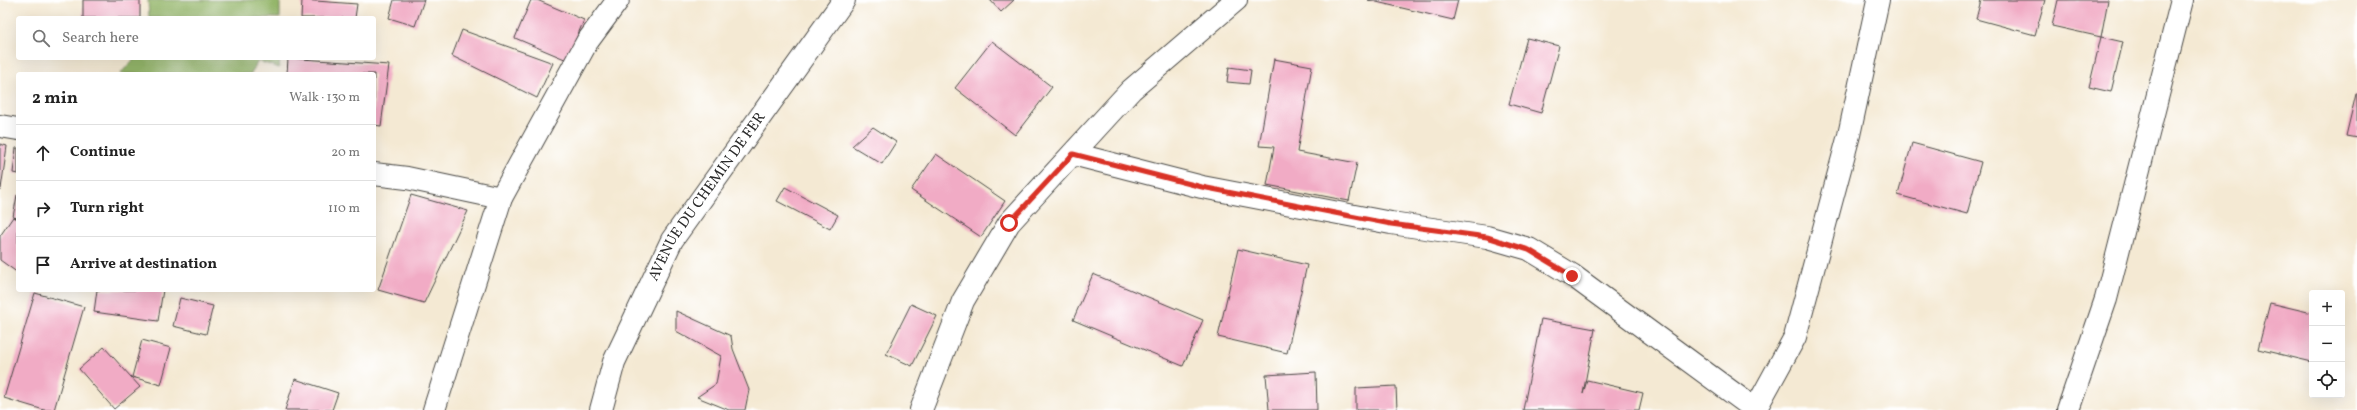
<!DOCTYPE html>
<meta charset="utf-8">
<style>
body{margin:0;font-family:Vollkorn,serif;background:#f6f6f6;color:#222}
.controls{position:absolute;right:12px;bottom:12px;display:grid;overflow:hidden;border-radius:4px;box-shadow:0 4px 16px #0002}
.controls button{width:36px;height:36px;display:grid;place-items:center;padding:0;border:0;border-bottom:1px solid #e0e0e0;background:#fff;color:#222;font:20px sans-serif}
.stop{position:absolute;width:12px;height:12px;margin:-9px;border:3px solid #d93025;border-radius:50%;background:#fff}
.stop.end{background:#d93025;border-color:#fff;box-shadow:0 1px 4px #0008}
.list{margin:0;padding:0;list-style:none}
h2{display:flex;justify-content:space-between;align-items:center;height:52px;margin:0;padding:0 16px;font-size:17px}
h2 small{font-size:13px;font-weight:400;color:#767676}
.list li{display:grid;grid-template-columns:26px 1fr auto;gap:12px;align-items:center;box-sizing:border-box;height:56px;padding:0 16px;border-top:1px solid #e0e0e0}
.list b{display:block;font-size:15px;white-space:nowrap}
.list em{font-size:13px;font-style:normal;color:#767676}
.icon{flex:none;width:22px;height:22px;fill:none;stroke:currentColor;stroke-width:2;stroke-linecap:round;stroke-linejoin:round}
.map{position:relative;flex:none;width:2357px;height:410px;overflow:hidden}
.search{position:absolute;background:#fff;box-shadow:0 4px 16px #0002;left:16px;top:16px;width:360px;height:44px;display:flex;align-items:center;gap:10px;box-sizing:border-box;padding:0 14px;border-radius:4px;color:#767676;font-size:15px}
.panel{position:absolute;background:#fff;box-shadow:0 4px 16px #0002;left:16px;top:72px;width:360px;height:220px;border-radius:4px}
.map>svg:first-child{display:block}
.forest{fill:#94b66a;stroke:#60704a}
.building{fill:#f1abc5}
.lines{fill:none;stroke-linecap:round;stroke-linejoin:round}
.minor-casing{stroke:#494844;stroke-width:24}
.minor{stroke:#fff;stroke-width:22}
.route{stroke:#d93025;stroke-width:5}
.labels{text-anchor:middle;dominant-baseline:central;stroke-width:3;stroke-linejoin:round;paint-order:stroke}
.street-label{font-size:15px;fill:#2b2b2b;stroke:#fff}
</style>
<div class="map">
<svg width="2357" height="410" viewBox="0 0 2357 410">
<rect width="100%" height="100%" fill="#fff"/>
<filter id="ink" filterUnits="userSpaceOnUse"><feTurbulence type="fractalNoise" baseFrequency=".025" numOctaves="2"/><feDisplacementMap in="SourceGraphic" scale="8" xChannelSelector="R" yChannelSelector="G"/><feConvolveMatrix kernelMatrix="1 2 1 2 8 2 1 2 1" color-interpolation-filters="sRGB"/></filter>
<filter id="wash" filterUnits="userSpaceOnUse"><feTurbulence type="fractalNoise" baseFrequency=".012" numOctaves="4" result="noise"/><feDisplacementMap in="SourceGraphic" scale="16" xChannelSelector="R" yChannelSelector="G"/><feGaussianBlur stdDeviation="0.9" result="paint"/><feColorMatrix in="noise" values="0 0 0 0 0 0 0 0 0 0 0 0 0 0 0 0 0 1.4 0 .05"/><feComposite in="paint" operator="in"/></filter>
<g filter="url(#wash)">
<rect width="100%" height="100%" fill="#f4e9d3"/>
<!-- forest -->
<g class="forest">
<polygon points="148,0 280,0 280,18 149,18"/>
<polygon points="135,58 280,58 279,68 258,61 251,74 120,74"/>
</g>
<g id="blocks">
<!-- building -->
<g class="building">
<rect x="83" y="0" width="57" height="18"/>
<polygon points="302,0 357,4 355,18 301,18"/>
<polygon points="394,0 424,0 415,26 389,18"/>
<polygon points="531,0 537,0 584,20 567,60 515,38"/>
<polygon points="990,0 1014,0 1001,12"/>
<polygon points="1368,0 1458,0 1453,20"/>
<polygon points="1981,0 2045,0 2035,35 1976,19"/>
<polygon points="2058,0 2108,0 2101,37 2052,26"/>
<polygon points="462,30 553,63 537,98 452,56"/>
<polygon points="2101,37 2123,42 2111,92 2089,87"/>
<polygon points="1527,38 1559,46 1541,113 1509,104"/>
<polygon points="992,41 1052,87 1015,135 955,88"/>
<polygon points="288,58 389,65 381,126 374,125 374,74 287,74"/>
<polygon points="1274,59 1312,66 1297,152 1357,163 1349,201 1267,185 1274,147 1259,146"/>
<polygon points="1229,67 1251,70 1249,84 1227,82"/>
<polygon points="2356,94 2357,94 2357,138 2346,136"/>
<polygon points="873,127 896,142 882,164 852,146"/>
<polygon points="1912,143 1981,162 1967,214 1898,195"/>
<polygon points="0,144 7,146 1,189 0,189"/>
<polygon points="16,148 18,148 18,174 13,173"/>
<polygon points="936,154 1005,201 981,237 911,190"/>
<polygon points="785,187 838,215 830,229 777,201"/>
<polygon points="17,195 18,195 18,218 13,217"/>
<polygon points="411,195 468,211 424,303 378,290"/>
<polygon points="13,217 18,219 18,273 0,260 0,236"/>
<polygon points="1238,249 1307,265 1287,353 1218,337"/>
<polygon points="1093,274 1203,320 1183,366 1073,320"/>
<polygon points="97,290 163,290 158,321 94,312"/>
<polygon points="35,293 84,307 54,410 44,410 4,398"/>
<polygon points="180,298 213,306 206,334 173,326"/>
<polygon points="2270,303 2312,313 2312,362 2258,349"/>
<polygon points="911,304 937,316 912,366 886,354"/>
<polygon points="676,311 731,336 733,349 749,390 745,410 729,410 697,397 716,384 721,356 676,331"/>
<polygon points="1541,319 1595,329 1583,394 1587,380 1643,393 1639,410 1523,410"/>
<polygon points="142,340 171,348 161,385 132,377"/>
<polygon points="104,347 140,387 114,409 79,369"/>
<polygon points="1316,372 1317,410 1269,410 1266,375"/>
<polygon points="295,379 338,393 332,410 285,410"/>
<polygon points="1396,386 1397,410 1356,410 1356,388"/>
</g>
</g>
</g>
<g filter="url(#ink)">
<use href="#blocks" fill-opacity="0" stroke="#494844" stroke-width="1"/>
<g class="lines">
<!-- minor casing -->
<g class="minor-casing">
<g id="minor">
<polyline points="0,126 18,129"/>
<polyline points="1073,154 1202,187 1391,223 1487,237 1529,249 1572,275 1756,410"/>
<polyline points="374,174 407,178 501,198"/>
<polyline points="434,410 501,198 587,42 618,0"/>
<path id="s1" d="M601,410l13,-48 58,-122 172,-240"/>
<polyline points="921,410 963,301 1009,223 1131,90 1236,0"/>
<polyline points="1755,410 1795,337 1849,135 1878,0"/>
<polyline points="2068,410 2106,299 2182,0"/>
</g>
</g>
<!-- minor -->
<use href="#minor" class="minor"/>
</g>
</g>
<g class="lines" filter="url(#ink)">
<!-- route -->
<polyline class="route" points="1009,223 1073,154 1202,187 1391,224 1487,237 1529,250 1572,276"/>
</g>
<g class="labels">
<!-- street labels -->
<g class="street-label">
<text stroke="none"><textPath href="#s1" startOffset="240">AVENUE DU CHEMIN DE FER</textPath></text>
</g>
</g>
</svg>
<div class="controls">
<button>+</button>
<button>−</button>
<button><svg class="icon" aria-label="locate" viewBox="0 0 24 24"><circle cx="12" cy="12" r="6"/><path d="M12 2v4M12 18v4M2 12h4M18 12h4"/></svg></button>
</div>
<div class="stop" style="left:1009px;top:223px"></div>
<div class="stop end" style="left:1572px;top:276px"></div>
<div class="search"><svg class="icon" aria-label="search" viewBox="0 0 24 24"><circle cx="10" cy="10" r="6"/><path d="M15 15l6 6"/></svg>Search here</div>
<section class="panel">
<h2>2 min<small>Walk · 130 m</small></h2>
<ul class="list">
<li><svg class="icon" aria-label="ahead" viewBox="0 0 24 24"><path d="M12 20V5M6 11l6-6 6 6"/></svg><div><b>Continue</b></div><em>20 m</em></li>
<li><svg class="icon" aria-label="right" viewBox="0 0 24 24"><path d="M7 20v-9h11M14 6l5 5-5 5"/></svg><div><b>Turn right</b></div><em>110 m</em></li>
<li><svg class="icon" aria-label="arrive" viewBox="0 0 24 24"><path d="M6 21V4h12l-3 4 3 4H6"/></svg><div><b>Arrive at destination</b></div></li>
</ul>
</section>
</div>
